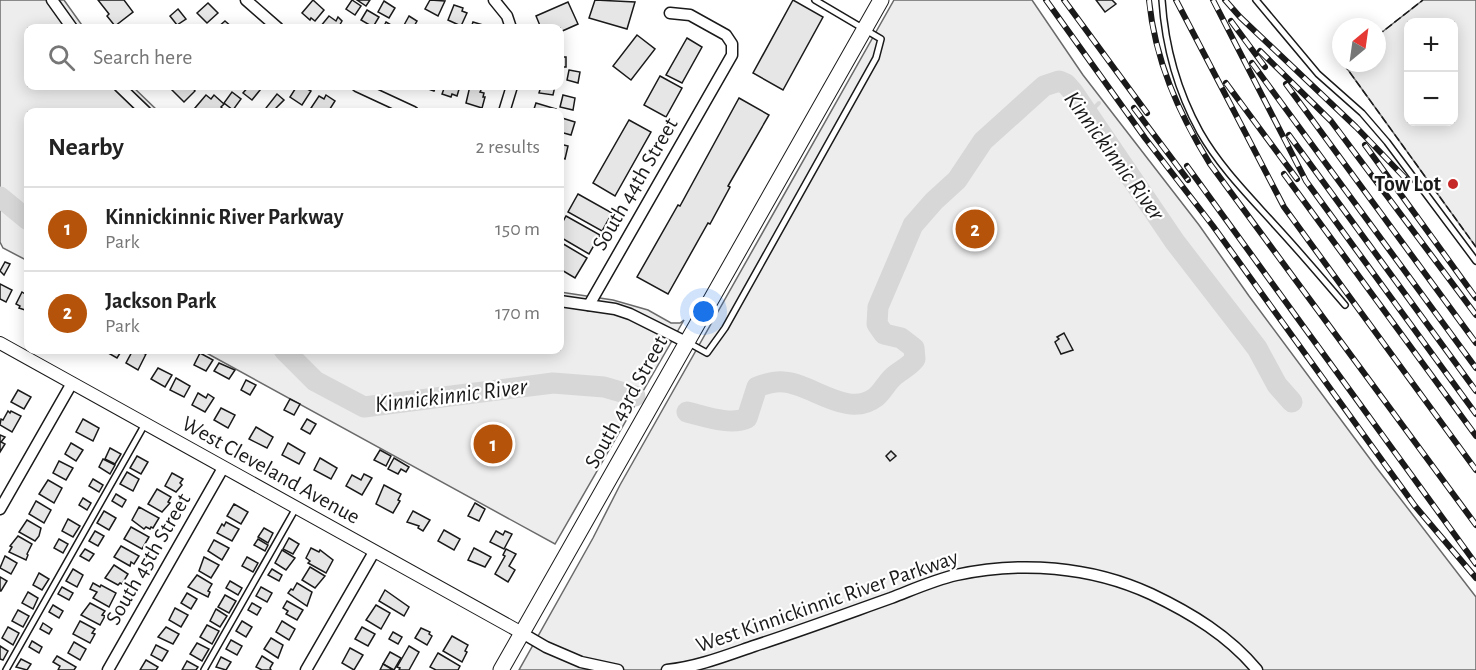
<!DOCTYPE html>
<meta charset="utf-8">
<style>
body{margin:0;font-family:"Alegreya Sans",sans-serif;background:#f2f2f2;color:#222}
.controls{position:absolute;right:18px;top:18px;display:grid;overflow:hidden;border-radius:12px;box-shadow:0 3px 15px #0003}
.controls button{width:54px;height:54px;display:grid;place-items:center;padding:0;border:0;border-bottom:2px solid #e0e0e0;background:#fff;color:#222;font:30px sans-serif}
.compass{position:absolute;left:1332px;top:18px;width:54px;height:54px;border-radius:50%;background:#fff;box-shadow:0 3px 15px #0003;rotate:29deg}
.you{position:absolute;left:704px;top:312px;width:21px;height:21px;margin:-15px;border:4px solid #fff;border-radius:50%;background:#1a73e8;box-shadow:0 0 0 9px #1a73e833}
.badge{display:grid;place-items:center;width:39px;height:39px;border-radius:50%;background:#b45309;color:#fff;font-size:20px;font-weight:700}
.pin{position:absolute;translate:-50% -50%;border:3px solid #fff;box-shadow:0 2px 6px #0006}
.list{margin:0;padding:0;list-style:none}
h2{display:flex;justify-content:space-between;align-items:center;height:78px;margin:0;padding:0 24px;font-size:26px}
h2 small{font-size:20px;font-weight:400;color:#767676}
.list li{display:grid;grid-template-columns:39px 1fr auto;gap:18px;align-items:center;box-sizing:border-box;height:84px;padding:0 24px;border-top:2px solid #e0e0e0}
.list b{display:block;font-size:22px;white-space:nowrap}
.list p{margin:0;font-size:20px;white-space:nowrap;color:#767676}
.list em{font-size:20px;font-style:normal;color:#767676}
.icon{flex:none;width:33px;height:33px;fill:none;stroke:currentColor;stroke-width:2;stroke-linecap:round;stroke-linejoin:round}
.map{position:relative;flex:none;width:1476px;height:670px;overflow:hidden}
.search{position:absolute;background:#fff;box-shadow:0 3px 15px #0003;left:24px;top:24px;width:540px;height:66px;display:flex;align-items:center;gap:15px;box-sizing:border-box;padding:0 21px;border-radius:12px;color:#767676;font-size:22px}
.panel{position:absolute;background:#fff;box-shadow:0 3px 15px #0003;left:24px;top:108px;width:540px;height:246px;border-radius:12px}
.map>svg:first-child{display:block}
.built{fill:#ededed;stroke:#6a6a6a;stroke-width:1.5;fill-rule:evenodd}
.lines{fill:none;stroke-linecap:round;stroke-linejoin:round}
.stream{stroke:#d7d7d7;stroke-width:4}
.river{stroke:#d7d7d7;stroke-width:21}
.building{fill:#e6e6e6;stroke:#1a1a1a;stroke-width:1.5}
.service-casing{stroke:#1a1a1a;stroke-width:8}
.minor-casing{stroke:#1a1a1a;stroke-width:13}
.tertiary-casing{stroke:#1a1a1a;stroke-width:14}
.secondary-casing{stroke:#1a1a1a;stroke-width:17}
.service{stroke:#fff;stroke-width:5}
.minor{stroke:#fff;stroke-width:10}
.tertiary{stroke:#fff;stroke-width:12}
.secondary{stroke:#fff;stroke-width:15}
.rail-casing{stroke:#1a1a1a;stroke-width:6}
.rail{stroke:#fff;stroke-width:4;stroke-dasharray:11;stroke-linecap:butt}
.fence{stroke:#1a1a1a;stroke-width:1.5;stroke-dasharray:8 3;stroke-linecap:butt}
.poi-dot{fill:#c62828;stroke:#fff;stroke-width:2}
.labels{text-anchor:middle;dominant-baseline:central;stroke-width:4.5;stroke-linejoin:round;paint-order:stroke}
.street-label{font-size:22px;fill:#1a1a1a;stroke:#fff}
.poi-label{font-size:22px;font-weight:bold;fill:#1a1a1a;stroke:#fff;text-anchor:end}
.water-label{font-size:24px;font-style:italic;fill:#1a1a1a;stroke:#fff}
</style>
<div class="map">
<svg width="1476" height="670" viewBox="0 0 1476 670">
<rect width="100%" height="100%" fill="#fff"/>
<!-- built -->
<g class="built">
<polygon points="0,0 64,0 84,28 28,28 28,86 132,86 159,112 28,112 28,261 3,248 0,242"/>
<polygon points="894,0 1032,0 1083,75 1199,225 1249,296 1376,467 1476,597 1476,670 519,670 593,538 620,485"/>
<path d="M1423,0h53v247l-133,-184h34v-27zM1454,22v100h-46v-100z"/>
<polygon points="560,292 613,300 648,310 671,323 680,323 684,320 555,544 201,350 560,350"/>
</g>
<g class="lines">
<!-- stream -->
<polyline class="stream" points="1088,114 1099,103"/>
<!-- river -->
<g class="river">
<polyline points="0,197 28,220"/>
<polyline points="284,350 315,381 364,407 553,383 604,387 635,396"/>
<path d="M687,412c17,4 44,14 60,6l10,-31c8,-3 17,-6 27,-5 28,2 64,37 92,15 7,-6 11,-15 18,-21 7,-6 15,-9 21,-17l-1,-11 -13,-10 -17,-4 -7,-10 1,-17 35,-82 21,-24 23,-21 26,-39 61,-55 15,-5 7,3 7,8 102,150 82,106 20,37 15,17"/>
</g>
</g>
<!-- building -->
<g class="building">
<polygon points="98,0 124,0 133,12 115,26 107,16 109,14"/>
<polygon points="313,0 324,10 315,21 311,18 310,20 302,13"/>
<polygon points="352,0 361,6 355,15 346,9"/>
<polygon points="357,0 370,0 366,6"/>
<polygon points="430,0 445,1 438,16 425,9"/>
<polygon points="595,0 635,2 627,29 589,18"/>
<polygon points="793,0 823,17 783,90 753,73"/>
<polygon points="1096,0 1112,0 1116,4 1105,12"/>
<polygon points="384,1 395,8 389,18 378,12"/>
<polygon points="568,2 578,24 560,32 560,28 541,28 536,16"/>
<polygon points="208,3 218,13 207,23 197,13"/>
<polygon points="454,5 463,8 462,11 467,13 461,26 448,20"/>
<polygon points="178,9 186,19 177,25 170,16"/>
<polygon points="367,10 379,17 373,27 361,20"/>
<polygon points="329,16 336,21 338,17 342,21 338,28 320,27"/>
<polygon points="409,16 417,21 413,28 403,27"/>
<polygon points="225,21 233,28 217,28"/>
<polygon points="386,22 396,28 383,28"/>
<polygon points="473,22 490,27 489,28 471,28"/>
<polygon points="637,35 655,49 631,80 613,66"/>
<polygon points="687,38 702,47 682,83 666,75"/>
<rect x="560" y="57" width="6" height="10"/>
<polygon points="569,70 580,72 578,83 567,80"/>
<polygon points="660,76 682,88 666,117 644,105"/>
<polygon points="172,86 194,86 193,88 195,91 184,102 170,88"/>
<polygon points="249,86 255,86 260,90 252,100 243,93"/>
<polygon points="297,86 302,86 311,91 302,105 290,97"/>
<polygon points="420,86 436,86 434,91"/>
<polygon points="445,86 460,86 457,96 452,94 451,97 442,94"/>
<polygon points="470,86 483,86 480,92 484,93 483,97 485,97 482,108 466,103"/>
<polygon points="541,86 555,86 553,95 539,93"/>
<polygon points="232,92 241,99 233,110 224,103"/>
<polygon points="277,94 284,100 272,112 266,108"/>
<polygon points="206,95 211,99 214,95 224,104 221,107 225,111 223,112 200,112 195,108"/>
<polygon points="326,95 335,101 328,112 318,112 311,108 319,96 324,99"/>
<polygon points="563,95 575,98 573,110 560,107"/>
<polygon points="739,98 769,115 728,186 730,187 710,224 708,223 668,294 637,277 678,205 680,206"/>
<polygon points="536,103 556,109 555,112 533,112"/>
<polygon points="562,118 575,122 571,135 560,132"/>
<polygon points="629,120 651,132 615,196 593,183"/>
<polygon points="560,144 568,146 565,159 560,157"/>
<polygon points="578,194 612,213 602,231 568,212"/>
<polygon points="566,216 600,235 589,254 560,237 560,227"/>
<polygon points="560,242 587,258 575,278 560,269"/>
<polygon points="5,262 10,264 4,275 0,271"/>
<polygon points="0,284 12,290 6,302 0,299"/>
<polygon points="22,292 28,296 28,311 19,308 20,306 16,304"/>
<polygon points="1064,333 1073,350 1061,354 1055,342 1059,339 1057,337"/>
<polygon points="103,350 122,350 117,358"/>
<polygon points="133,350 146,354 138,370 126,363"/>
<polygon points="200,353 213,360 206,371 194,365"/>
<polygon points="219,363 235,370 229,379 214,371"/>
<polygon points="158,368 172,375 165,387 151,379"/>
<polygon points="176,378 190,386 184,397 170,390"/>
<polygon points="246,380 256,385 250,395 241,390"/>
<polygon points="18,390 31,397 24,409 11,402"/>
<polygon points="198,393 206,398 208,394 214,398 205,412 192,405"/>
<polygon points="290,399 300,404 294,415 284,410"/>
<polygon points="221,408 235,415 228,428 214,420"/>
<polygon points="8,411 10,413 11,411 21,416 12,432 0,425 1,419 3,420"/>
<polygon points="83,419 99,428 93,441 76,432"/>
<polygon points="307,419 316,424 310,434 301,429"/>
<polygon points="256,427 273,437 267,448 249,439"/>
<polygon points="0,435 5,437 1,442 5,444 0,452"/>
<polygon points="71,443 83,450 76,461 65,454"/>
<polygon points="288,443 305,453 299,464 282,455"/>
<polygon points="110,448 121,454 115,464 105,459"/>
<polygon points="380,450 391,456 386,466 374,460"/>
<polygon points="891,451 896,456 890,461 886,456"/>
<polygon points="137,456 148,462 141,474 130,468"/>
<polygon points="320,458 337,468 331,479 314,470"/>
<polygon points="394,458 409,467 406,472 401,469 398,474 388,469"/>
<polygon points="103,459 115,465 110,474 99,467"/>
<polygon points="59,461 73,468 66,480 53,473"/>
<polygon points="127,472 139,479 133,491 120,484"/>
<polygon points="172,473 183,479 180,483 182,485 176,492 165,486"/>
<polygon points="364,474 372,478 362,495 346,486 352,475 361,480"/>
<polygon points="93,479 103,485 99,492 89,486"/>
<polygon points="48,480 62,488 54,503 39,494"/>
<polygon points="384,485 401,494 398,500 400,501 393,513 376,504"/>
<polygon points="157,489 171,497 168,502 170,503 162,512 148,504"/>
<polygon points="116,494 126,500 122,507 112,501"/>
<polygon points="83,498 91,503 87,510 79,505"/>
<polygon points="36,501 51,510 44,523 29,514"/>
<polygon points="475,503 485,509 479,521 468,516"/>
<polygon points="234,504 248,512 241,524 227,516"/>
<polygon points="139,507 159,518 153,528 151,527 150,529 146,527 144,529 132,520"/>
<polygon points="104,511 116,518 109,530 97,523"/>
<polygon points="413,511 430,520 423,531 418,528 419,526 407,522"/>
<polygon points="68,519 80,526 73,537 62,531"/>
<polygon points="27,520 41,528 39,536 35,541 19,532"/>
<polygon points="226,522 239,529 232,541 217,533 222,524 224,526"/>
<polygon points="131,527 149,537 142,549 124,539"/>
<polygon points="264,528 273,533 268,543 258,537"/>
<polygon points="444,530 460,539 454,550 438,541"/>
<polygon points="95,531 104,536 98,546 89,541"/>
<polygon points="496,531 503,535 505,531 512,534 504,549 490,542"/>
<polygon points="18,536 32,544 27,554 28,555 26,560 9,552 12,547 10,546"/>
<polygon points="289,538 299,544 293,554 283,549"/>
<polygon points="59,539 68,544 63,553 54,548"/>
<polygon points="258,539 268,545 265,551 254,545"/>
<polygon points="214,540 229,548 222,560 208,551"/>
<polygon points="121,546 139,556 134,564 131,562 130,566 114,557"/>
<polygon points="311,548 319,552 320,550 333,560 326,573 308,563 310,561 306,558"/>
<polygon points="474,548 491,557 485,567 468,560"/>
<polygon points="85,549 94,554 89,561 80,556"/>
<polygon points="506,549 516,554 509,566 515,570 508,582 495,574 505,556 503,555"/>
<polygon points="282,550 295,558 286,570 275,563"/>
<polygon points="5,556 17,563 11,574 0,568"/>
<polygon points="204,557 219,565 211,578 199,571"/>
<polygon points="247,557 258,563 253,572 242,566"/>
<polygon points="114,565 128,574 122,584 120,583 118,585 105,578"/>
<polygon points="310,567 325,576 315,588 302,580"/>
<polygon points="73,569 83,575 77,587 66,581"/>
<polygon points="272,569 282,575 279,581 268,575"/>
<polygon points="39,573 49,579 42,590 33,585"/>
<polygon points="197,575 212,584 208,591 210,592 208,597 188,587"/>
<polygon points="0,577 7,581 1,591 0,591"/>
<polygon points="230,581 242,588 238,595 226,588"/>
<polygon points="93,583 100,587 101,585 116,593 109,607 93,598 97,592 90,589"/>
<polygon points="297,583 312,592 307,606 288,593 291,589 293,590"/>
<polygon points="62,587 73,593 69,600 58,594"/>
<polygon points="261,587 272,593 267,602 256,596"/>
<polygon points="385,590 409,607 404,616 379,601"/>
<polygon points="28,592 38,598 33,609 22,603"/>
<polygon points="187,593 197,599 191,609 181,603"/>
<polygon points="225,595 236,601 229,613 218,607"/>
<polygon points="287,601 303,610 297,620 286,614 288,611 283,608"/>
<polygon points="90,603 105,611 102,615 105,616 100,625 81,615"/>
<polygon points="252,603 261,608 257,615 248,610"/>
<polygon points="53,605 63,611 59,618 49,612"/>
<polygon points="376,605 390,613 381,629 366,620"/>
<polygon points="175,608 188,615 181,627 169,620"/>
<polygon points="216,609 227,616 220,627 210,621"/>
<polygon points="18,610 29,616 23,627 12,621"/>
<polygon points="80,621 95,629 92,633 95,634 90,643 73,634"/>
<polygon points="242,621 252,627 246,637 236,631"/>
<polygon points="282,621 295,629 289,640 276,632"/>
<polygon points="43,623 52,629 49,634 40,629"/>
<polygon points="207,625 219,631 212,644 200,637"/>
<polygon points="8,627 19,633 13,645 2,638"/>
<polygon points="166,627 179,634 173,644 158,637"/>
<polygon points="362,627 375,634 368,646 355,639"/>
<polygon points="421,628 430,632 429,634 432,636 427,645 415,638"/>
<polygon points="393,632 402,637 398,644 389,639"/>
<polygon points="452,636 468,645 465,651 467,652 462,662 443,651"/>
<polygon points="271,638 283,645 278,658 264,649"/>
<polygon points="231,640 242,646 237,655 226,649"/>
<polygon points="32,641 42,647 39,653 29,647"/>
<polygon points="74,642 86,649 80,660 68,653"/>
<polygon points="197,643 209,649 202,661 190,654"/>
<polygon points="156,645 168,651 162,661 151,655"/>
<polygon points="0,646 8,651 3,660 0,659"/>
<polygon points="409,646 419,652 409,670 399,670 400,668 397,667"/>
<polygon points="350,648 363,655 354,670 342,663"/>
<polygon points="390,652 401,658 394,670 383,664"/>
<polygon points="438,653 460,666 458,670 436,670 430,667"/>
<polygon points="57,656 76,667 74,670 58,670 60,666 53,662"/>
<polygon points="262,656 273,663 270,668 271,670 262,670 256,667"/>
<polygon points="221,657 231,662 226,670 216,667"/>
<polygon points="21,659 31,664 27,670 16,667"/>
<polygon points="146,660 158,667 156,670 140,670"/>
<polygon points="187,661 198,667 196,670 182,670"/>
<polygon points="383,664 393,670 380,670"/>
</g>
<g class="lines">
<!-- service casing -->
<g class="service-casing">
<g id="service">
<path d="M1162,0c3,45 16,92 38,132 20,35 48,63 75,93 24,26 47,53 70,80"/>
<polyline points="1256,0 1318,74 1362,113 1387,142 1476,261"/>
<polyline points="689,343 707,353 725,328 876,58 881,39 815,0"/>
<polyline points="6,670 145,424"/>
<polyline points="204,670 296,508"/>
</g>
</g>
<!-- minor casing -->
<g class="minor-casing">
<g id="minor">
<polyline points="52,0 72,28"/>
<polyline points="246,0 278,28"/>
<polyline points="494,0 507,16 511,28"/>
<polyline points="119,86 146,112"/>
<polyline points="357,86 413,112"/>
<polyline points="504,112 512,86"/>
<polyline points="560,301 615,309 630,314 686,342"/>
<polyline points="589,305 732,55 732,44 726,35 690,15 670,13"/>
<polyline points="0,509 72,383"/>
<polyline points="522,633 546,647 581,662 618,670"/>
<polyline points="108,670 223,468"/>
<polyline points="306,670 374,552"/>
<path d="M667,670c30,-3 58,-14 87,-24 46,-15 92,-32 137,-48 21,-8 43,-18 65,-23 65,-14 134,-9 195,19 40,19 78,42 106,76"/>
</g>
</g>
<!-- tertiary casing -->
<g class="tertiary-casing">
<polyline id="tertiary" points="0,343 522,633"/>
</g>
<!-- secondary casing -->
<g class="secondary-casing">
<polyline id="secondary" points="501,670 881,0"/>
</g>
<!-- service -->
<use href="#service" class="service"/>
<!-- minor -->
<use href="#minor" class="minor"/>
<!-- tertiary -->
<use href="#tertiary" class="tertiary"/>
<!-- secondary -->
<use href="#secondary" class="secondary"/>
<!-- rail casing -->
<g class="rail-casing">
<g id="rail">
<polyline points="1046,0 1145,138 1213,226 1415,506 1476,578"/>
<polyline points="1064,0 1147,113"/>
<path d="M1149,0c6,60 29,112 61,164l266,361"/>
<polyline points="1176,0 1284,207 1476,470"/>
<polyline points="1213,0 1306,181 1476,414"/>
<polyline points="1225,0 1240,17 1356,127 1408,181"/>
<polyline points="1231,21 1265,67"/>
<polyline points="1260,51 1331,121 1476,315"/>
<polyline points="1252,63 1476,368"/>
<polyline points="1226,83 1297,179"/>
<polyline points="1286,84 1476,343"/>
<polyline points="1134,108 1188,180"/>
<polyline points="1289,135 1476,391"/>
<polyline points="1365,145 1476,298"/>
<polyline points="1187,166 1476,564"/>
<polyline points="1284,174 1476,436"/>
</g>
</g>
<!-- rail -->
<use href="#rail" class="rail"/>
<!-- fence -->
<g class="fence">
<polyline points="1377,36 1423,0"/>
<polyline points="1343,63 1476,247"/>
</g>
</g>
<!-- markers -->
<circle class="poi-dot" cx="1453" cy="184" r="6"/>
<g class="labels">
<!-- street labels -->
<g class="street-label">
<text transform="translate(635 184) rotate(-60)">South 44th Street</text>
<text transform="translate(626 402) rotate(-61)">South 43rd Street</text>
<text transform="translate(271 470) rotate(29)">West Cleveland Avenue</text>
<text transform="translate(148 559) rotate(-60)">South 45th Street</text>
<text transform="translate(827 601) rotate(-19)">West Kinnickinnic River Parkway</text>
</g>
<!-- poi labels -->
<g class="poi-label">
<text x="1441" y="184">Tow Lot</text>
</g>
<!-- water labels -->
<g class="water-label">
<text transform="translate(1114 156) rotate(54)">Kinnickinnic River</text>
<text transform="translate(451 396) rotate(-7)">Kinnickinnic River</text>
</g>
</g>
</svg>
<div class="controls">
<button>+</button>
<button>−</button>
</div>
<svg class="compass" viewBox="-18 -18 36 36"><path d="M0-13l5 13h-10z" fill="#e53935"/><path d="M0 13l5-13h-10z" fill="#767676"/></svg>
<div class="you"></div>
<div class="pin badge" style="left:493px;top:444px">1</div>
<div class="pin badge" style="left:975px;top:229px">2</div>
<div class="search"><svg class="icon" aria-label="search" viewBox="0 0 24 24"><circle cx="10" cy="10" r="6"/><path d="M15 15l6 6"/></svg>Search here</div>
<section class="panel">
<h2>Nearby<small>2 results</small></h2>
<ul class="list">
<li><span class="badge">1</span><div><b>Kinnickinnic River Parkway</b><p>Park</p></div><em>150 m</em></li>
<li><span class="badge">2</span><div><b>Jackson Park</b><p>Park</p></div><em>170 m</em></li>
</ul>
</section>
</div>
